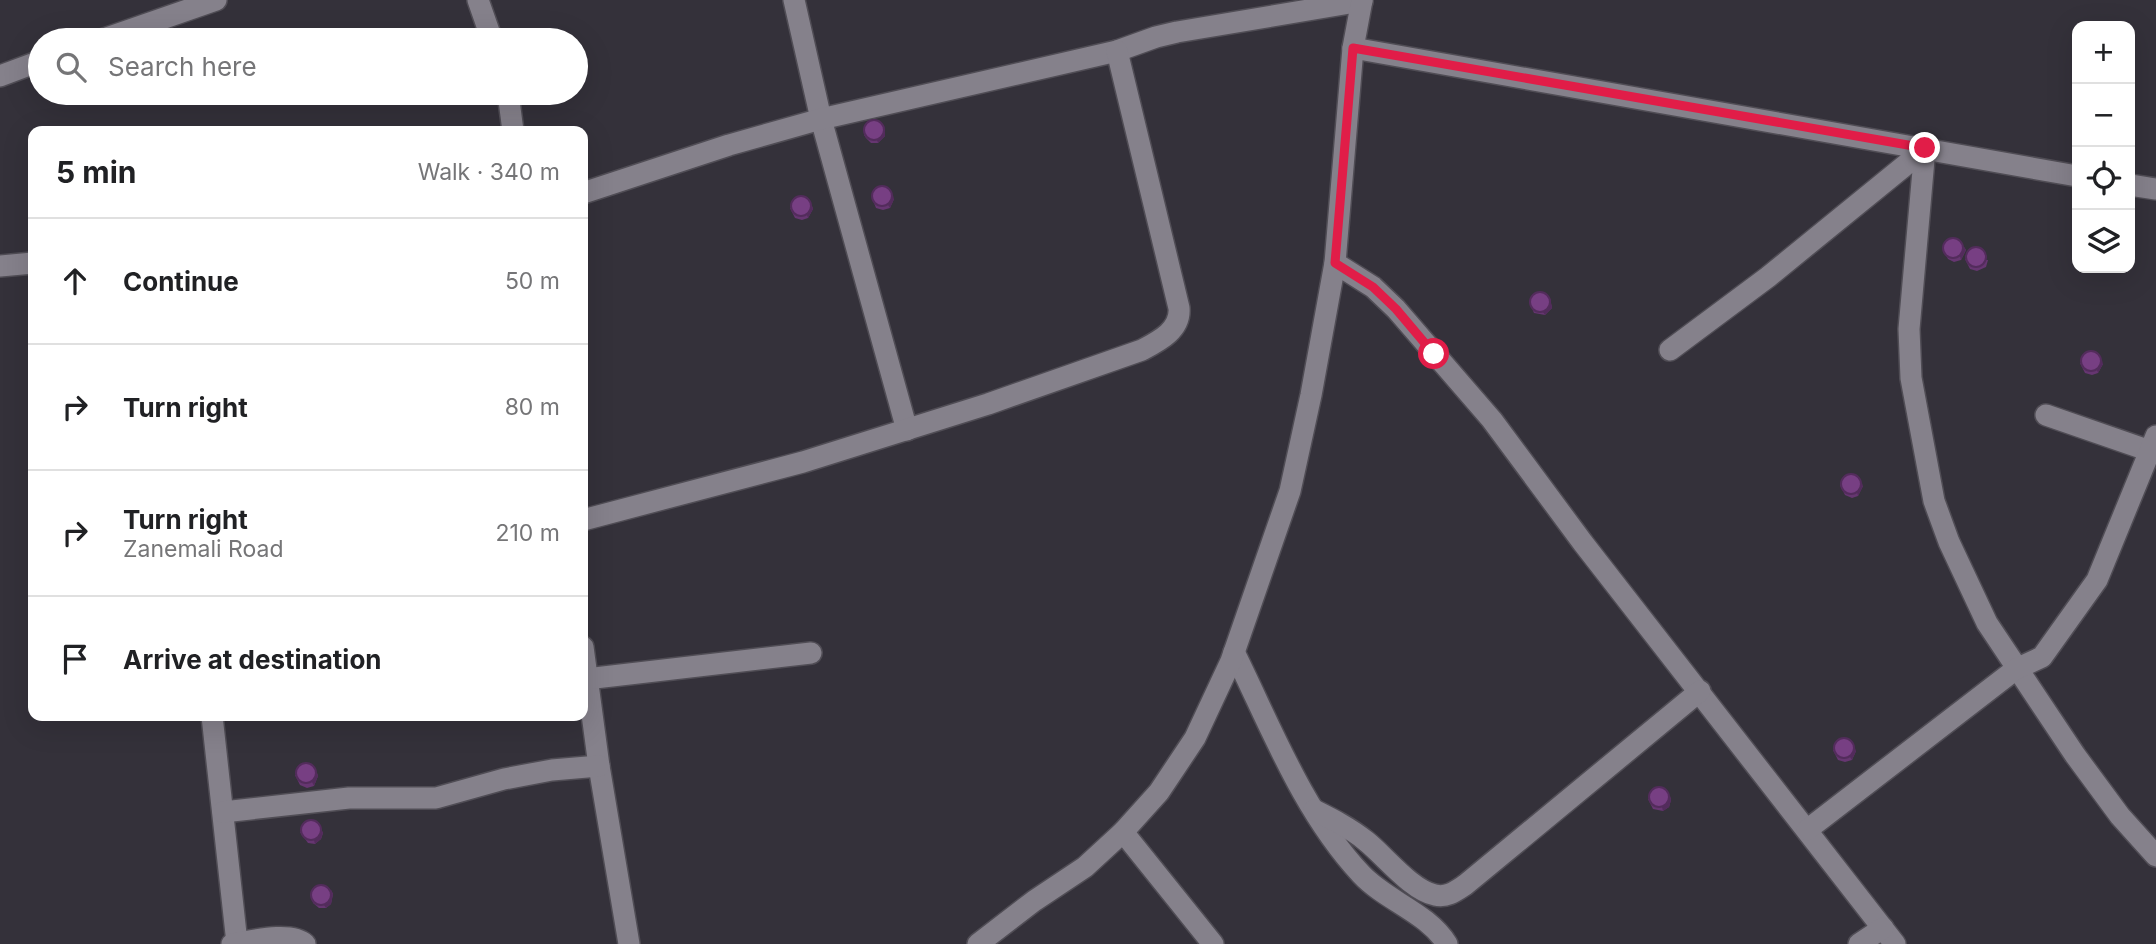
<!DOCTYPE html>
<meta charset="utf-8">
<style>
body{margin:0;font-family:Inter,sans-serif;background:#f6f6f6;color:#202124}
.controls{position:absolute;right:21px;top:21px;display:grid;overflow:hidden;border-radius:14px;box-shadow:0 7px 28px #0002}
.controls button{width:63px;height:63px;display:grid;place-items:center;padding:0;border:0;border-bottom:2px solid #e0e0e0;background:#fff;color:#202124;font:35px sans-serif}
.stop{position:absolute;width:21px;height:21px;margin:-16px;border:5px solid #e11d48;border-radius:50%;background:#fff}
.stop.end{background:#e11d48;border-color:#fff;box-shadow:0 2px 7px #0008}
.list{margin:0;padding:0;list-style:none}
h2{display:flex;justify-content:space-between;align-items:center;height:91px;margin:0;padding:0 28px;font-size:30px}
h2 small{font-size:23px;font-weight:400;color:#757577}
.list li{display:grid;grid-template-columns:46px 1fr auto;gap:21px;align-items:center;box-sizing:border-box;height:126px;padding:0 28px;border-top:2px solid #e0e0e0}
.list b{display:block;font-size:26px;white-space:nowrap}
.list p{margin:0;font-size:23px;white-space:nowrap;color:#757577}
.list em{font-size:23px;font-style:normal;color:#757577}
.icon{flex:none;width:38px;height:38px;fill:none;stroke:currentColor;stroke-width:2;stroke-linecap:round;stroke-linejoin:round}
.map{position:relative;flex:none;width:2156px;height:944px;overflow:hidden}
.search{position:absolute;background:#fff;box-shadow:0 7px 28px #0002;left:28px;top:28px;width:560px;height:77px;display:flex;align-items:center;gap:18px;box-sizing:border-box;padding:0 24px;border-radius:38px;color:#757577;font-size:26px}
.panel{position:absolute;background:#fff;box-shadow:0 7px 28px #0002;left:28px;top:126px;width:560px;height:595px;border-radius:14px}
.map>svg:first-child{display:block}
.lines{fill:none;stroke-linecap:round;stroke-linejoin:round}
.minor-casing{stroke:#504d55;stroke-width:24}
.minor{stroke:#85818b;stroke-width:21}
.wall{fill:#663671}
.shaded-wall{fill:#532c5c}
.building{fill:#773f83;stroke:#532c5c;stroke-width:2}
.route{stroke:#e11d48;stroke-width:9}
</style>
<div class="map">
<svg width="2156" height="944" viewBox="0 0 2156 944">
<rect width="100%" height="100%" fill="#34313a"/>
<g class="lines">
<!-- minor casing -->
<g class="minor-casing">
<g id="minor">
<polyline points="478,0 492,40"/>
<polyline points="794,0 821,119 907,430"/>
<polyline points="101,40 216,0"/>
<polyline points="1353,48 2077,176"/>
<polyline points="0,76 40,61"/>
<polyline points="508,93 513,131"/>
<polyline points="1925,148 1909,329 1911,378 1934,501 1949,542 1987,623 2075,755 2120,816 2156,856"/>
<polyline points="2130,185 2156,189"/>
<polyline points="583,193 729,145 821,119 1117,51 1156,37 1177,32 1362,1"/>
<polyline points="1335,263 1373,287 1396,309 1492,420 1583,543 1895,944"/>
<polyline points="0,266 33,263"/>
<polyline points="1670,350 1768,277 1908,163 1922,161"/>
<polyline points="2046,415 2156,453"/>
<path d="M583,520l220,-58 185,-58 154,-54c17,-9 39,-20 37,-42l-62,-257"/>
<polyline points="583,647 599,766 629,944"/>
<path d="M1234,652c37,75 69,160 127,222 25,27 66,38 86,70"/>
<polyline points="586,679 811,653"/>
<polyline points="212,716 237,943"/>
<path d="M1314,810c18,9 36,18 52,31 19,15 45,49 69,54 12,3 21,-4 30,-10l235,-194"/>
<polyline points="223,812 349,798 436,798 504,779 552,770 599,766"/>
<polyline points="1807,830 2016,669 2042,657 2097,580 2156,436"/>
<polyline points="1123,832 1213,944"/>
<path d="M232,944c19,-3 59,-13 73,0"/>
<polyline points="978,944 1034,901 1085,867 1123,832 1159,792 1195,738 1231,661 1290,491 1311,395 1335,263 1353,48 1362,0"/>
<polyline points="1859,944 1883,928"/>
</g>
</g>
<!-- minor -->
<use href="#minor" class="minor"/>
</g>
<!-- wall -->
<g class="wall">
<polygon points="884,125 885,136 878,143 871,143 866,138 864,135"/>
<polygon points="872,198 894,199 890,208 883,210 876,208"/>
<polygon points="812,206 813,209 808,218 802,220 795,218 790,208"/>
<polygon points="1964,247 1966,250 1961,260 1954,262 1948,259 1943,249"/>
<polygon points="1965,259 1988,260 1986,267 1977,271 1970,269"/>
<polygon points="1550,298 1552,308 1545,315 1534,313 1530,304"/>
<polygon points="2080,363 2103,364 2098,373 2092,375 2085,373"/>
<polygon points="1840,485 1863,486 1858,496 1852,498 1845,495"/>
<polygon points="1833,750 1856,751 1852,760 1845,762 1838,760"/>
<polygon points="317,773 318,776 314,786 307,788 300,785 295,775"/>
<polygon points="1670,796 1671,800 1669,807 1663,811 1653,809 1648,799"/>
<polygon points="321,829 323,833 321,839 315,844 308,843 300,832"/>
<polygon points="331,890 333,894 331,904 326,908 319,908 313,903 311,893"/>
</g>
<!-- shaded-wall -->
<g class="shaded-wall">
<polygon points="884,125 885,136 878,143 877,140"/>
<polygon points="893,195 894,199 890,208 888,205"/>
<polygon points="812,206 813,209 808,218 807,215"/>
<polygon points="1964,247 1966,250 1961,260 1960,256"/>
<polygon points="1550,298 1552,308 1545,315 1543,312"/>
<polygon points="2102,360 2103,364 2098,373 2097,370"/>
<polygon points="1862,483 1863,486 1858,496 1857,492"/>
<polygon points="1855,748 1856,751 1852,760 1850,757"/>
<polygon points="317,773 318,776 314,786 312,782"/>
<polygon points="1670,796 1671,800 1669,807 1663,811 1662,807"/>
<polygon points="321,829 323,833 321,839 315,844 314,840"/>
<polygon points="331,890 333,894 331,904 326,908 324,905"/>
</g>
<!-- building -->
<g class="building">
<circle cx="874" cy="130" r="10"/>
<circle cx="882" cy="196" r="10"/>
<circle cx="801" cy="206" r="10"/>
<circle cx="1953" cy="248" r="10"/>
<circle cx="1976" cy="257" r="10"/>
<circle cx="1540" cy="302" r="10"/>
<circle cx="2091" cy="361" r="10"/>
<circle cx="1851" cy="484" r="10"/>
<circle cx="1844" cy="748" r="10"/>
<circle cx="306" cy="773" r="10"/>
<circle cx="1659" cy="797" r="10"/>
<circle cx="311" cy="830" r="10"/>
<circle cx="321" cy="895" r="10"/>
</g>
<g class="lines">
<!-- route -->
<polyline class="route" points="1434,354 1396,309 1373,287 1335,263 1353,48 1925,148"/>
</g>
</svg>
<div class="controls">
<button>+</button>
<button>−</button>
<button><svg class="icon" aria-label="locate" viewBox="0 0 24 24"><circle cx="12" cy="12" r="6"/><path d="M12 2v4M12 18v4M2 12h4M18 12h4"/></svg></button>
<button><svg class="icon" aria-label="layers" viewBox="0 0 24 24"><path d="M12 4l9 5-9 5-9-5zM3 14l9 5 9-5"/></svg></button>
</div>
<div class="stop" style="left:1434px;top:354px"></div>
<div class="stop end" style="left:1925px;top:148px"></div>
<div class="search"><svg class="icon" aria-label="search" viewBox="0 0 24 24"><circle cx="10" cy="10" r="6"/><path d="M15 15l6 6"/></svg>Search here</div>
<section class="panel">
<h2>5 min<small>Walk · 340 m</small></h2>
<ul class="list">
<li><svg class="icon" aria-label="ahead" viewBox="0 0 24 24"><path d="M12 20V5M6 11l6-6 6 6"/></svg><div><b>Continue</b></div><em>50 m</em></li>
<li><svg class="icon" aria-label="right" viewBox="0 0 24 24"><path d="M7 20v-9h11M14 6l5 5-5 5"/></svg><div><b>Turn right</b></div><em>80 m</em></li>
<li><svg class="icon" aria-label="right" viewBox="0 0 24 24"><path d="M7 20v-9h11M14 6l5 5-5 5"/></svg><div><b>Turn right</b><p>Zanemali Road</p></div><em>210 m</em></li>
<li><svg class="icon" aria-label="arrive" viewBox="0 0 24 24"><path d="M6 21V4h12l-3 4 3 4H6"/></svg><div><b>Arrive at destination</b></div></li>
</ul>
</section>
</div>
